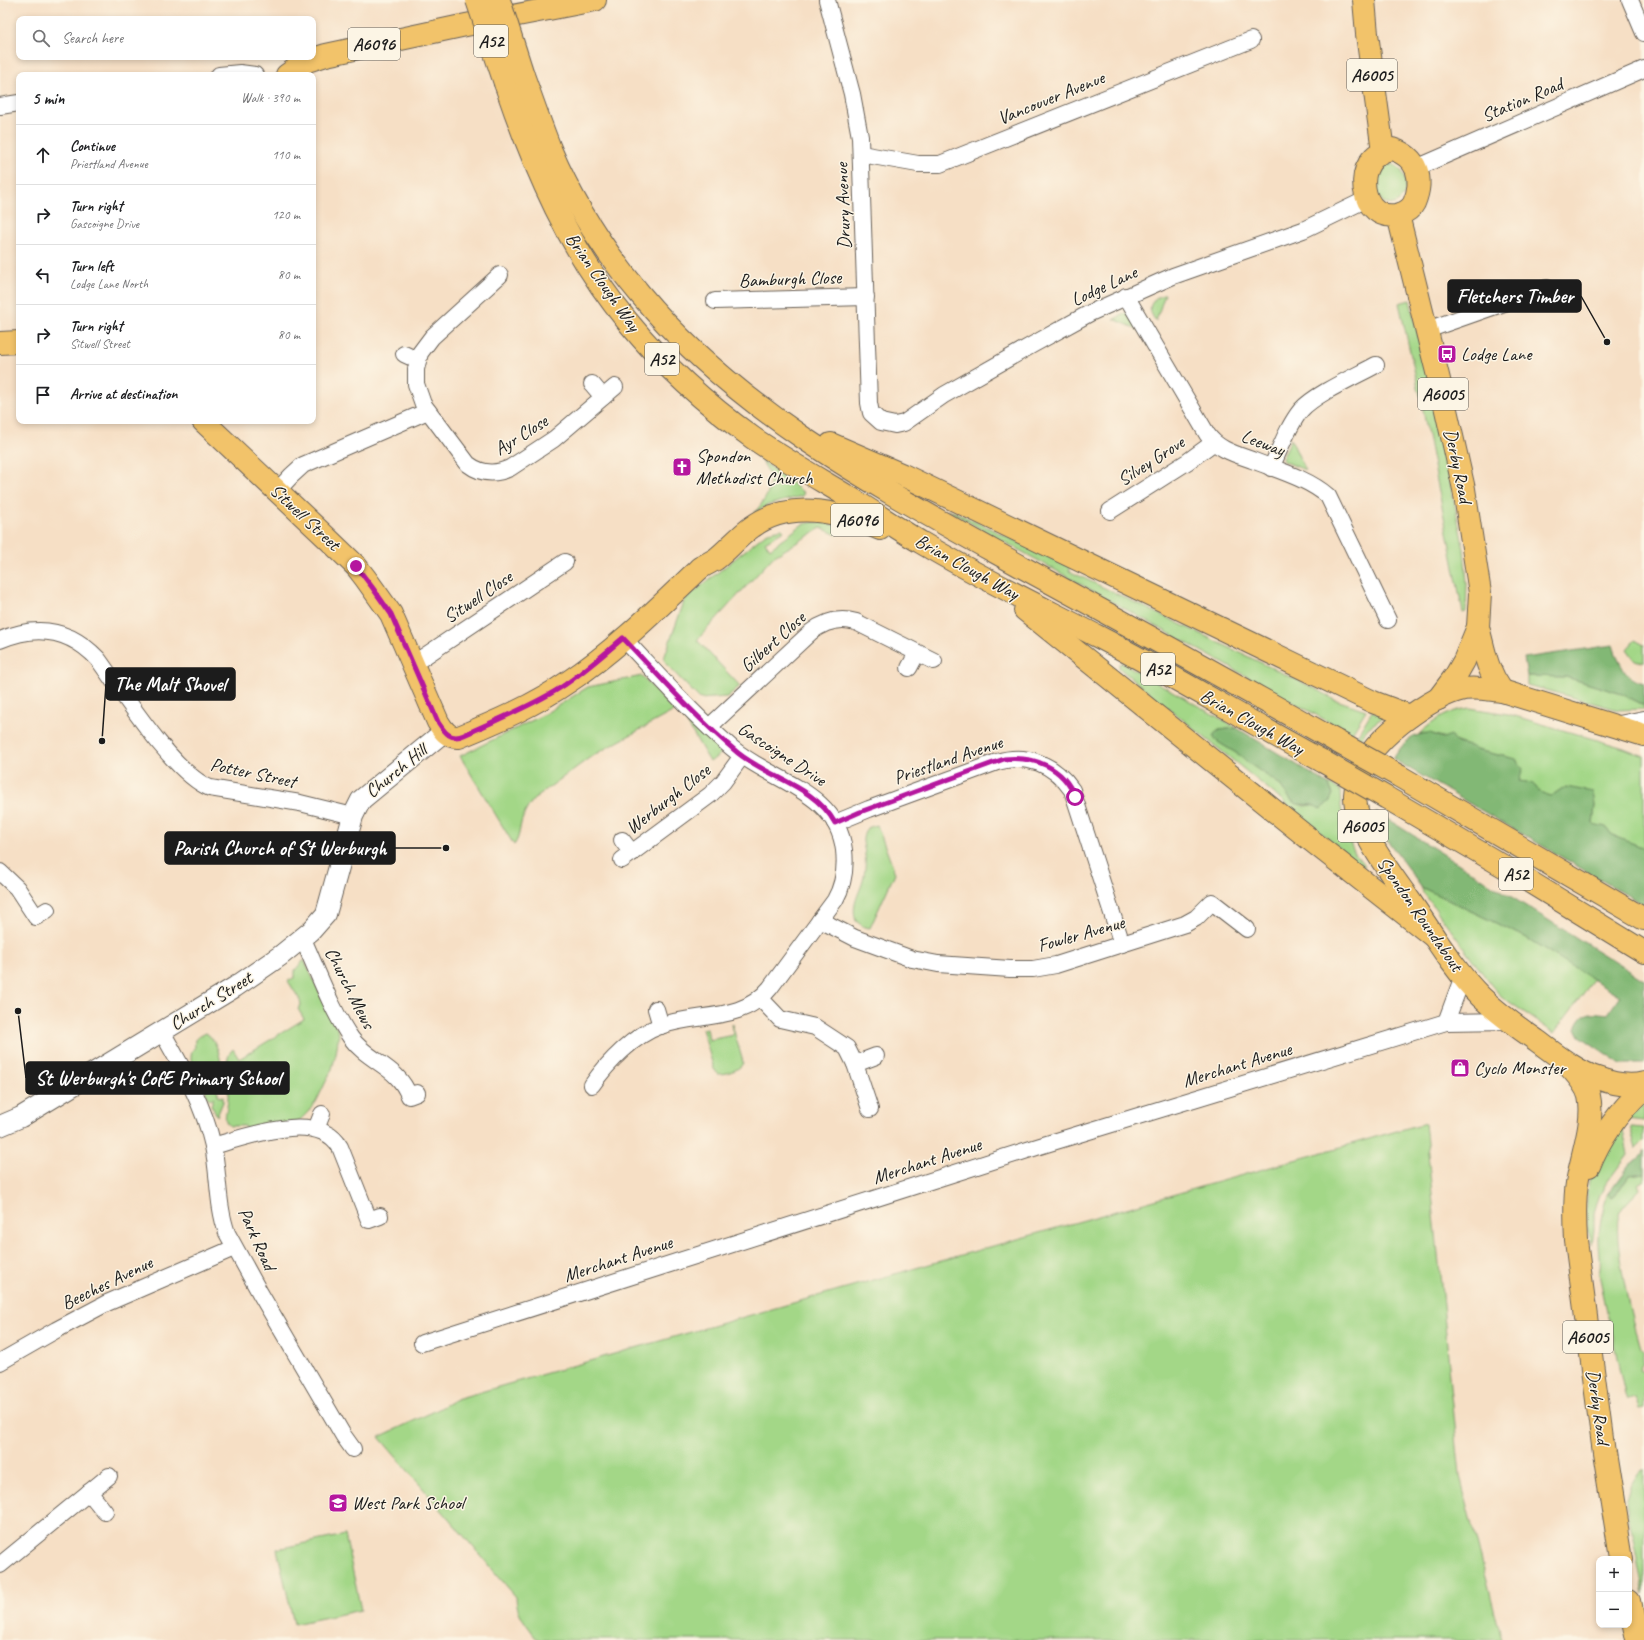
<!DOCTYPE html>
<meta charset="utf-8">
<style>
body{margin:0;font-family:Caveat,sans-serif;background:#f2f2f2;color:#202124}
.controls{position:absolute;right:12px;bottom:12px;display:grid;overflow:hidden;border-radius:8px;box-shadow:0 2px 6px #0003}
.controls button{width:36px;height:36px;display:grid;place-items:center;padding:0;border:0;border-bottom:1px solid #e0e0e0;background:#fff;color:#202124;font:20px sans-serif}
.stop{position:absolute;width:12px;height:12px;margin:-9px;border:3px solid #b5179e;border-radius:50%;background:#fff}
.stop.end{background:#b5179e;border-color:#fff;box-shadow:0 1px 4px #0008}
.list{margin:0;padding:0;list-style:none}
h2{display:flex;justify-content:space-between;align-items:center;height:52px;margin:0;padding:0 16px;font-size:17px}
h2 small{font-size:13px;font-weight:400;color:#757577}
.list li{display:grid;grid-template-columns:26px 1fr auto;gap:12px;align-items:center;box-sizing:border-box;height:60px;padding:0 16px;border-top:1px solid #e0e0e0}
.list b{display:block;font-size:15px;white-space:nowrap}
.list p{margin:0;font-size:13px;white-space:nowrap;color:#757577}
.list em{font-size:13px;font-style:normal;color:#757577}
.icon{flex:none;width:22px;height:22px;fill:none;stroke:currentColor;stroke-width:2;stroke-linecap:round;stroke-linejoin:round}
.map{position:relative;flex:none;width:1644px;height:1640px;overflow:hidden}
.search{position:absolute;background:#fff;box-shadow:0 2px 6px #0003;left:16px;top:16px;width:300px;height:44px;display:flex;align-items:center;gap:10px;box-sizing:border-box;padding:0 14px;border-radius:8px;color:#757577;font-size:15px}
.panel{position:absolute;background:#fff;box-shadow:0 2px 6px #0003;left:16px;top:72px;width:300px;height:352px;border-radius:8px}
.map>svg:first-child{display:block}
.green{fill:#a3d787;stroke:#607a52}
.forest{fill:#82b874;stroke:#4f6a48}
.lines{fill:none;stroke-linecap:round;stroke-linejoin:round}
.minor-casing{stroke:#686057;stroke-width:18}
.tertiary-casing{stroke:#686057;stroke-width:22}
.primary-casing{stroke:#686057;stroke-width:24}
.trunk-casing{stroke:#686057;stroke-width:24}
.minor{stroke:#fff;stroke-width:16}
.tertiary{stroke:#fff;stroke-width:20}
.primary{stroke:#f2c36a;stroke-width:22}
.trunk{stroke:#f2c36a;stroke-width:22}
.trunk-bridge-casing{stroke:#686057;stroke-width:24;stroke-linecap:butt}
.trunk-bridge{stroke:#f2c36a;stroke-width:22}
.route{stroke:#b5179e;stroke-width:5}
.labels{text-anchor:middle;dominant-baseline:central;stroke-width:3;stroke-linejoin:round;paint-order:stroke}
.shield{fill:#fcf5e5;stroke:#5f5d58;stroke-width:1}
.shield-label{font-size:18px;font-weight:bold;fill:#1c1c1c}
.street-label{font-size:19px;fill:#1c1c1c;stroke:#fcf5e5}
.poi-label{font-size:19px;fill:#1c1c1c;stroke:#fcf5e5;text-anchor:start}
.leader{fill:none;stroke:#1c1c1c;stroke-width:1.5}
.callout-dot{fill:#1c1c1c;stroke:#fcf5e5;stroke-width:1.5}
.callout{fill:#1c1c1c;stroke:#1c1c1c;stroke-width:1.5}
.callout-label{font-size:20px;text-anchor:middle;font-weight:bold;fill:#fff}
</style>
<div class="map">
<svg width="1644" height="1640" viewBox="0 0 1644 1640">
<rect width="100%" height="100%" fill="#fcf5e5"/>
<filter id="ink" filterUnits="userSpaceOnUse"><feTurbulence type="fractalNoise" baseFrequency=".025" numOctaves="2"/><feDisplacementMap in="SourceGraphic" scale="8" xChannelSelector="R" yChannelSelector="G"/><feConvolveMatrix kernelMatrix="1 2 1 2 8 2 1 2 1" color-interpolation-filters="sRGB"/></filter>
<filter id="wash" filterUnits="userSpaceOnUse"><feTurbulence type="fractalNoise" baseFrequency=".012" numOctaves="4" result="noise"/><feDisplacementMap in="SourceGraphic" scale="16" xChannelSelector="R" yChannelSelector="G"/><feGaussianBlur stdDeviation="0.9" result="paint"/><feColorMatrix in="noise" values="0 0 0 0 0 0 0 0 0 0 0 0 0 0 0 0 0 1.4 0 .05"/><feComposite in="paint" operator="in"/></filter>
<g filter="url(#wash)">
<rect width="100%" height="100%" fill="#f6dfc5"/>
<!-- green -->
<g class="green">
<path d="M1388,164c11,0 16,8 17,18 1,6 0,13 -4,17 -21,22 -40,-29 -13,-35z"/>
<path d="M1165,294l-9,27c-11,-14 -5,-21 9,-27z"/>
<polygon points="1410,300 1428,379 1464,549 1467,583 1466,612 1463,613 1421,400 1399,303"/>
<polygon points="1126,313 1129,313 1146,333 1114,319"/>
<polygon points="1291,439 1305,470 1283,461 1282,459"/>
<path d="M758,457l46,36 -2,3 -34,9 -14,8c18,-20 23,-35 4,-56z"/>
<polygon points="947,510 955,512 1071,567 1069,571 1320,691 1333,699 1366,710 1352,733 1347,732"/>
<polygon points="814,522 827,523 842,528 837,535 821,528 773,557 697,640 740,686 727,697 700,699 667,665 664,658 685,599 768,532 782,529 784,531 765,542 770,549 803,524"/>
<polygon points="1635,640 1644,645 1644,663 1635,660 1627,649"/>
<path d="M1123,663l114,65 -18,2 -1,12 23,14 6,6 32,22 13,17 12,5 9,-1 20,-11 -5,-10 12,6c0,21 5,44 15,64 3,4 7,8 10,12h-4l-84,-70 -158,-128v-4z"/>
<path d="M642,676l32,35 -82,45 -56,41c-6,6 -11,14 -14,23 -3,9 -2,17 -8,25l-54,-89 83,-41 45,-28z"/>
<polygon points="1527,676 1566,677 1622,694 1644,705 1644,709 1619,710 1527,685"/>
<path d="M1470,708l38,6 116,34 20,8v92l-32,-13 -6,-8 -13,-2 2,-20 -29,-18 -15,10 -9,-3 -10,-11 -13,-2 -3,-22 -40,-9c-3,-3 -38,-15 -44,-16 -4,-1 -9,-1 -13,0 15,-14 31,-24 51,-26z"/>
<polygon points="684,711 724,751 710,762 681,713"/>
<polygon points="1372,711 1383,716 1382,718 1368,728 1361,738 1357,736"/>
<path d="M877,825l18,48 -25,55 -6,-1 -8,-6c-6,-18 5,-28 8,-45 1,-7 2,-15 1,-21 -1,-13 -5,-15 2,-27z"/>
<polygon points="1421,887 1525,937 1594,979 1554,1033 1501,996 1492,986 1423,892"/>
<path d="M304,960l35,73 -3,21 -4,15 -16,33 -9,11 -6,6 -3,2 -52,8 -1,-3h-15c-2,-2 -3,-2 -4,-5 -2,-6 2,-15 2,-22 1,-14 -6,-40 5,-50l6,10 65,-40 -6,-10 3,-4 -1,-5 -12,-19 7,-4v-7z"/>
<path d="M731,1024h1l11,38 -1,3c-5,6 -17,9 -24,9l-4,-5 -12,-40 5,-1 2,12 24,-5z"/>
<path d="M206,1033c12,8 14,24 16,37l-8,10 5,17 4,-1v6l-6,14 -6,-11 3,-8 -4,3 -5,-7 2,-3 -3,-2 -13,-28c0,-5 0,-9 4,-13 -2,-8 5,-11 11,-14z"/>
<polygon points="1644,1105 1644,1121 1627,1119"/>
<path d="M1425,1123l35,353 42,164h-964c-10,-14 -22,-26 -22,-43l-137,-160 58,-27 19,-11z"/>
<path d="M1622,1127l6,27 -23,31 -6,12 -5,17v16l-2,15c-9,-20 -7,-60 4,-79 7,-14 17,-26 26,-39z"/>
<polygon points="1630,1127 1644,1128 1644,1141 1636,1149"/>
<path d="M1644,1173v7l-6,4 2,5c-6,7 -16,15 -20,23 -10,21 13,113 20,137l4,4v10l-4,7 4,2v36l-5,1 -4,-11 -8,2 -2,-5 -26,-121c3,-12 0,-22 0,-34 0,-17 4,-31 9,-47l4,5 3,-2 14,-21z"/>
<polygon points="1644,1468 1644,1595 1626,1502 1632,1483 1639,1472"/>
<polygon points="345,1535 361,1610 294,1624 277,1549"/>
</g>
<!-- forest -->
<g class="forest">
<path d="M1613,645c5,16 12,34 31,38v22l-22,-11 -56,-17 -39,-1 -3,-18z"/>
<polygon points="1237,728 1328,784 1333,794 1330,801 1321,809 1313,805 1297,804 1292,801 1279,784 1247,762 1241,756 1218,742 1214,737 1214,734 1219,730"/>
<path d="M1430,733l13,5 8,-3 6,8 16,4 3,3 40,9 7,10 -4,12 13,2 10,11 9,3 15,-10 27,5 2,13 -2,19 13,3 6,8 32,13v57l-251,-146c10,-16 18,-25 37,-26z"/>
<path d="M1376,812l268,168v84h-23l-41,-28 -4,-8c8,-18 15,-16 32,-14l12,-18 -95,-59 -104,-50 -41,-57z"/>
<path d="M1644,1151v22l-15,2 -14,21 -3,2 -4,-5c7,-8 14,-17 20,-26 5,-7 11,-5 16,-16z"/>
</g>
</g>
<g filter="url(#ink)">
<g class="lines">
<!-- minor casing -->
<g class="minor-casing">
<g id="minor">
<polyline points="827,0 852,94 860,137 869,403 871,413 881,422 895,425 904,423 944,395 1032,345 1090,313 1173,276 1303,230 1367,199"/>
<polyline points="1630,0 1644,33"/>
<polyline points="219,75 240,73 255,75"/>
<polyline points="0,106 19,103"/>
<polyline points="861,154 918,164 940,164 1251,40"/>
<polyline points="1416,168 1644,69"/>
<path d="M500,275l-68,62 -12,16 -4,16v15l7,20 45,60c13,10 27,11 42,4l44,-29 61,-52"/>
<path d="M1126,296l81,138c10,15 28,20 45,26 25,10 55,18 76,36l60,124"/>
<polyline points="715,301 866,297"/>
<polyline points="1427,330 1547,288"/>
<polyline points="404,354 417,360"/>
<polyline points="592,384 603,397"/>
<path d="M1271,468c9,-19 17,-42 30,-58 14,-16 55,-34 75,-45"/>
<polyline points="277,491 291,476 303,465 428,411"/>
<polyline points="1110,511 1187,462 1213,443"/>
<path d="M0,640c37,-16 70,-11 98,19 24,33 76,115 112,129l90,15 53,13"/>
<polyline points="413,664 565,562"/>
<polyline points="909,668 917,653"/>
<polyline points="1614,725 1644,719"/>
<path d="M709,727l102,-95c14,-11 28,-15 45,-10l78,39"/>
<path d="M835,823l34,-14 128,-47c30,-9 57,2 75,28l50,154"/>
<polyline points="622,840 632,853"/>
<polyline points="622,860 710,795 723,782 742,756"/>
<polyline points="0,872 17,888 36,917 47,910"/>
<polyline points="820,920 855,938 912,959 938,964 1010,969 1033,969 1056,965 1185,924 1196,918 1212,902 1247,929"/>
<path d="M303,939c14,31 29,72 48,99 17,24 48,29 58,58l8,-3"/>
<polyline points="760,998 780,1019 815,1027 847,1048 855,1064 870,1109"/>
<polyline points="656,1009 661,1026"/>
<polyline points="1446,1022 1463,976"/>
<path d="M162,1032c20,35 42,73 51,114 6,29 4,59 14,87l33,60 83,142 10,14"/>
<polyline points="855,1064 876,1056"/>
<path d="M592,1085c15,-22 42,-50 68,-59 39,-14 81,-3 110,-38l65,-88c9,-16 11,-32 9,-50 -7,-59 -72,-68 -112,-102 -39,-33 -73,-72 -109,-110"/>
<polyline points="316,1129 322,1114"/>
<path d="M213,1146c33,-9 105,-37 127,1l29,73 11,-4"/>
<polyline points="422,1343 1040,1146 1446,1022 1509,1021"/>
<polyline points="0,1362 56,1330 107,1303 234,1248"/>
<polyline points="89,1492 105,1512"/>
<polyline points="0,1565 109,1476"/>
</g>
</g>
<!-- tertiary casing -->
<g class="tertiary-casing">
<polyline id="tertiary" points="0,1126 21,1117 235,987 280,956 311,931 326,914 353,816 361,800 445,731"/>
</g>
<!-- primary casing -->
<g class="primary-casing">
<g id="primary">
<polyline points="1364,0 1367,34 1383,151"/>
<polyline points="287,75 307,61 326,55 466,25 595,0"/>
<path d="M1392,149c26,8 32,30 22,54 -3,6 -8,9 -14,11 -41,12 -51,-59 -8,-65z"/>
<polyline points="1398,215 1441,388 1464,489 1480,593 1478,627 1464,661 1456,675 1438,699"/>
<polyline points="0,343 19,342"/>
<path d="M203,421l123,116 30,29 10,13 25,35 47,108c5,8 10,16 21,15 37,-15 76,-32 109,-55 46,-30 92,-76 132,-114"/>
<path d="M1478,627c7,26 8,41 24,64"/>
<path d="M1644,735l-142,-44c-12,-1 -25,-4 -38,-2 -21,4 -46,21 -63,34 -24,19 -44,41 -46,72 -1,31 36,79 53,103 23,33 44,70 73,99 17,16 36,30 55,43 18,13 40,31 61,38 14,5 33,9 47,5"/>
<path d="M1568,1065c8,9 18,19 21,31 6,26 -8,61 -12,87 -3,19 -2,39 -1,58l28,212 17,106"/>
<path d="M1589,1166c12,-31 30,-55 55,-78"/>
<polyline points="1629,1601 1637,1640"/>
</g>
</g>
<!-- trunk casing -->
<g class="trunk-casing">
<g id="trunk">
<path d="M523,75c9,25 18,51 28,76 22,52 53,100 89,143 100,121 247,198 382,273 105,57 210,115 314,174"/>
<path d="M505,83c29,85 65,169 123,239 36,44 79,83 125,116 32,22 66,41 99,61 23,14 46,30 70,44 57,34 117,63 175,93 77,40 151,85 227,126"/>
<polyline points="831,444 903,475 1373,702 1410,716"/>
<path d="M700,568c5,-3 11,-6 16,-9 13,-10 23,-23 36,-32 38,-28 89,-15 128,2"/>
<polyline points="1025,610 1308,838 1433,936"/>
<polyline points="1399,776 1644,919"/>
<polyline points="1387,798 1522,877 1644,952"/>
</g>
</g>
<!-- minor -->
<use href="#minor" class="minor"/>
<!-- tertiary -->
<use href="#tertiary" class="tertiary"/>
<!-- primary -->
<use href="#primary" class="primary"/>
<!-- trunk -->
<use href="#trunk" class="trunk"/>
<!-- trunk-bridge casing -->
<g class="trunk-bridge-casing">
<g id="trunk-bridge">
<polyline points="477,0 505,83"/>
<polyline points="499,0 523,75"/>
<polyline points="1336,741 1399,776"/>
<polyline points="1324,762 1387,798"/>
</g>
</g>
<!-- trunk-bridge -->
<use href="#trunk-bridge" class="trunk-bridge"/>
</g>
</g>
<g class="lines" filter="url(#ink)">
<!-- route -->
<path class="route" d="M356,566l16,21 19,27 47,108c7,11 13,19 26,13 32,-15 66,-28 96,-47 23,-15 43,-33 63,-50 37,39 73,80 115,115 31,25 77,33 97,70l25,-11 144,-53c31,-3 59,8 71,38"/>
</g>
<!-- icons -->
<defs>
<g id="bus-square" transform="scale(1)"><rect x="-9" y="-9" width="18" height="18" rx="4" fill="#b5179e" stroke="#fcf5e5"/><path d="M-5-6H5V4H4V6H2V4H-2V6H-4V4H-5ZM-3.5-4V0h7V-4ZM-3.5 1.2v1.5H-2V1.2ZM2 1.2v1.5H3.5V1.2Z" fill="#fff"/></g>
<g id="church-square" transform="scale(1)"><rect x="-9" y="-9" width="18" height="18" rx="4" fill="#b5179e" stroke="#fcf5e5"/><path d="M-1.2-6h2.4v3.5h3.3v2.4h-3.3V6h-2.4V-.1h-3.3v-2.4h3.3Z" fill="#fff"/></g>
<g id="shop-square" transform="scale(1)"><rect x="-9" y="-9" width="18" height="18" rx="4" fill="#b5179e" stroke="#fcf5e5"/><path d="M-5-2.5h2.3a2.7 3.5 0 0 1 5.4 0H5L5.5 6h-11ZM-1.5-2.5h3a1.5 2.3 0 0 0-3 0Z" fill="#fff"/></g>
<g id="school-square" transform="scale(1)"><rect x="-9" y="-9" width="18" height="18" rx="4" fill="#b5179e" stroke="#fcf5e5"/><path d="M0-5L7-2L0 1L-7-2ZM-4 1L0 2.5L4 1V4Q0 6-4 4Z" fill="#fff"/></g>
</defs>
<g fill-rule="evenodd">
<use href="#bus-square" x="1447" y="354"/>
<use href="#church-square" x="682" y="467"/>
<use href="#shop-square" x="1460" y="1068"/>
<use href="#school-square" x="338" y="1503"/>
</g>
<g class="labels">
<!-- shield labels -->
<g class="shield">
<rect x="474" y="25" width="34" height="32" rx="3"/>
<rect x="348" y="28" width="52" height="32" rx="3"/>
<rect x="1347" y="59" width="50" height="32" rx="3"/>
<rect x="645" y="343" width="34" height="32" rx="3"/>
<rect x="1418" y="378" width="50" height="32" rx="3"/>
<rect x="831" y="504" width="52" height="32" rx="3"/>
<rect x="1141" y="653" width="34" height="32" rx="3"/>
<rect x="1338" y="810" width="50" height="32" rx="3"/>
<rect x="1499" y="858" width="34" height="32" rx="3"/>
<rect x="1563" y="1321" width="50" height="32" rx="3"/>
</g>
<g class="shield-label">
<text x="491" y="41">A52</text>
<text x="374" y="44">A6096</text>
<text x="1372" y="75">A6005</text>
<text x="662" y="359">A52</text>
<text x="1443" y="394">A6005</text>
<text x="857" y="520">A6096</text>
<text x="1158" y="669">A52</text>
<text x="1363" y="826">A6005</text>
<text x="1516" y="874">A52</text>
<text x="1588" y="1337">A6005</text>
</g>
<!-- street labels -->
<g class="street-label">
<text transform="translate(1051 98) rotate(-22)">Vancouver Avenue</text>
<text transform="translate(1522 100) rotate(-23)">Station Road</text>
<text transform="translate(843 206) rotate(-92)">Drury Avenue</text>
<text transform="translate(790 279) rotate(-2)">Bamburgh Close</text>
<text transform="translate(603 282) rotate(55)">Brian Clough Way</text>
<text transform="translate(1104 286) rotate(-25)">Lodge Lane</text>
<text transform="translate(521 435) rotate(-32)">Ayr Close</text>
<text transform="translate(1263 443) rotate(21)">Leeway</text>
<text transform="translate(1151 461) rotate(-33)">Silvey Grove</text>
<text transform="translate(1458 466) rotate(78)">Derby Road</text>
<text transform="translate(305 517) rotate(43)">Sitwell Street</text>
<text transform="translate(967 567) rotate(29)">Brian Clough Way</text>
<text transform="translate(478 597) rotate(-34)">Sitwell Close</text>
<text transform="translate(773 642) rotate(-42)">Gilbert Close</text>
<text transform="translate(1252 722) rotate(29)">Brian Clough Way</text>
<text transform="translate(782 754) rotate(33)">Gascoigne Drive</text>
<text transform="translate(948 760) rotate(-19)">Priestland Avenue</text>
<text transform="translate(396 771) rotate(-39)">Church Hill</text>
<text transform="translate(253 773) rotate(12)">Potter Street</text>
<text transform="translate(668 799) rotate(-38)">Werburgh Close</text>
<text transform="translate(1420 914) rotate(55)">Spondon Roundabout</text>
<text transform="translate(1081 934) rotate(-16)">Fowler Avenue</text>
<text transform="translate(350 988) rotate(63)">Church Mews</text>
<text transform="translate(211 1001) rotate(-32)">Church Street</text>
<text transform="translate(1237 1065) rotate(-17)">Merchant Avenue</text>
<text transform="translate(927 1161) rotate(-18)">Merchant Avenue</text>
<text transform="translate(257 1239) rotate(66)">Park Road</text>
<text transform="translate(618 1259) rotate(-18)">Merchant Avenue</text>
<text transform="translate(107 1283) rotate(-26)">Beeches Avenue</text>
<text transform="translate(1598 1407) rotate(82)">Derby Road</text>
</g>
<!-- poi labels -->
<g class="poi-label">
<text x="1461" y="354">Lodge Lane</text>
<text x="696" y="456">Spondon<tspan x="696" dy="22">Methodist Church</tspan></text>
<text x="1474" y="1068">Cyclo Monster</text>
<text x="352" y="1503">West Park School</text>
</g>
</g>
<!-- callouts -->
<path class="leader" d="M1607 342L1581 296M102 741L106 684M446 848L395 848M18 1011L26 1078"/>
<g class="callout-dot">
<circle cx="1607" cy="342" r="4"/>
<circle cx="102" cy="741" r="4"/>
<circle cx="446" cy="848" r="4"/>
<circle cx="18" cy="1011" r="4"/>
</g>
<g class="callout">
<rect x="1448" y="280" width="133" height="32" rx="4"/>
<rect x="106" y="668" width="129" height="32" rx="4"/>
<rect x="165" y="832" width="230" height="32" rx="4"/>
<rect x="26" y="1062" width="263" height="32" rx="4"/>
</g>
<g class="callout-label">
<text x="1515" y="303">Fletchers Timber</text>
<text x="170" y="691">The Malt Shovel</text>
<text x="280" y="855">Parish Church of St Werburgh</text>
<text x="158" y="1085">St Werburgh's CofE Primary School</text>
</g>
</svg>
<div class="controls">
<button>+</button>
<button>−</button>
</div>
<div class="stop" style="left:1075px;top:797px"></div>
<div class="stop end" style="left:356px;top:566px"></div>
<div class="search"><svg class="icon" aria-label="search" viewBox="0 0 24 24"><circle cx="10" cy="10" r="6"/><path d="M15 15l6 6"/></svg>Search here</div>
<section class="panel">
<h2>5 min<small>Walk · 390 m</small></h2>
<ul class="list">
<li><svg class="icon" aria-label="ahead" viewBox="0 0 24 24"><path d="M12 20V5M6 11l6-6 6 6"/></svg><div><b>Continue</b><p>Priestland Avenue</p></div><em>110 m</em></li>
<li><svg class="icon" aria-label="right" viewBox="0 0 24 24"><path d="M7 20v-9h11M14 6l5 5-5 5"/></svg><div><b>Turn right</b><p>Gascoigne Drive</p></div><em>120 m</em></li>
<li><svg class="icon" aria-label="left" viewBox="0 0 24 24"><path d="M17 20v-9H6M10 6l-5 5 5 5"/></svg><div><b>Turn left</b><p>Lodge Lane North</p></div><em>80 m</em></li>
<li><svg class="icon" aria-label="right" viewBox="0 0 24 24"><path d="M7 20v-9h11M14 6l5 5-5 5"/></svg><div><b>Turn right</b><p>Sitwell Street</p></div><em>80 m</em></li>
<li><svg class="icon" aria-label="arrive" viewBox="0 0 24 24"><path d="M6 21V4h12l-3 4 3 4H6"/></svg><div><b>Arrive at destination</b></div></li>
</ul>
</section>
</div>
